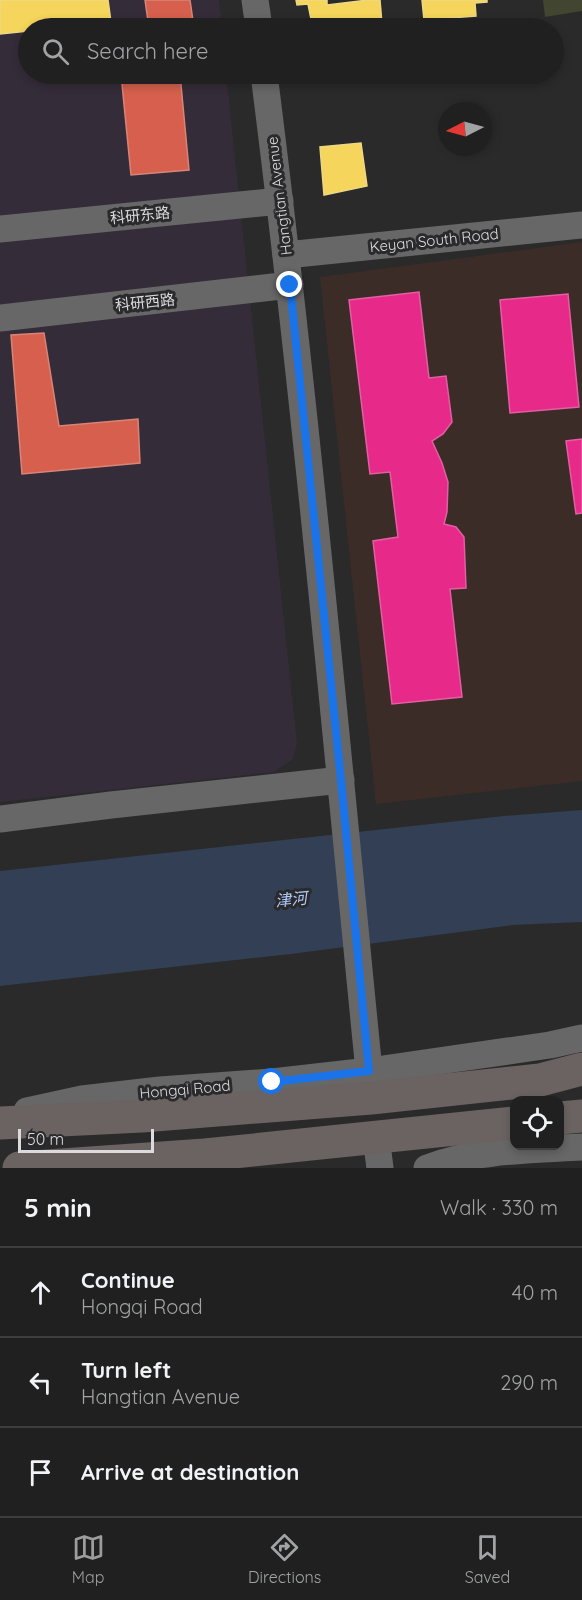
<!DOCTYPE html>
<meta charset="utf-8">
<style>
body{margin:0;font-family:Quicksand,"Noto Sans SC",sans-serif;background:#282829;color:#f1f3f6}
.controls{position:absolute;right:18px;bottom:18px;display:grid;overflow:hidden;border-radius:12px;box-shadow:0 3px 9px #0003}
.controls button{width:54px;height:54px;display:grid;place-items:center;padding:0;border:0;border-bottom:2px solid #3d3e3e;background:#202020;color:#f1f3f6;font:30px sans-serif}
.compass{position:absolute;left:438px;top:102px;width:54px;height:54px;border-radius:50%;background:#202020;box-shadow:0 3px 9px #0003;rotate:264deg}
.scale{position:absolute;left:18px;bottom:15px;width:136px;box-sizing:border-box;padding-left:6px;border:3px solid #dcdbdd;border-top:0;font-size:16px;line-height:21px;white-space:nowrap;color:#dcdbdd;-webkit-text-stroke:4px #2a292b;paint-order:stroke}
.stop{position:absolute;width:18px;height:18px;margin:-14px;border:4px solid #1a73e8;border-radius:50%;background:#fff}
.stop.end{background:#1a73e8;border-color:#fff;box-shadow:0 2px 6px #0008}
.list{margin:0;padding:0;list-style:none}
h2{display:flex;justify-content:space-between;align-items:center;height:78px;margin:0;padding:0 24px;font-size:26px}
h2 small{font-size:20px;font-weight:400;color:#a2a3a5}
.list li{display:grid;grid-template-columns:39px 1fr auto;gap:18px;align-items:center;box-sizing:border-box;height:90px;padding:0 24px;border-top:2px solid #3d3e3e}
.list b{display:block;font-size:22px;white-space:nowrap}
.list p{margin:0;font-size:20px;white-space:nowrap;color:#a2a3a5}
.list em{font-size:20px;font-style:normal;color:#a2a3a5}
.icon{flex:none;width:33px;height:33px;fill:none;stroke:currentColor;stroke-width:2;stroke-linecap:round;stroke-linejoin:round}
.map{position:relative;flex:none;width:582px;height:1168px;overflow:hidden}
.search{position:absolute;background:#202020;box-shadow:0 3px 9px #0003;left:18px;right:18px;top:18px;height:66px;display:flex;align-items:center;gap:15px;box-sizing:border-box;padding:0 21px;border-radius:33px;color:#a2a3a5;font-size:22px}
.sheet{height:348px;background:#202020}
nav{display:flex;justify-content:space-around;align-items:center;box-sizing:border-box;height:84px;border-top:2px solid #3d3e3e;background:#202020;font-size:16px;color:#a2a3a5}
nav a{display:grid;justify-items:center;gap:3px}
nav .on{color:#9e9d9e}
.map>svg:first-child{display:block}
.commercial{fill:#352c39}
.medical{fill:#3c2c27}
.green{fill:#42452f}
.water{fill:#323f55}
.homes{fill:#f6d55c;stroke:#eed783;stroke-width:1.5}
.shops{fill:#d6604d;stroke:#d88578;stroke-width:1.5}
.health{fill:#e7298a;stroke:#e45ea3;stroke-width:1.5}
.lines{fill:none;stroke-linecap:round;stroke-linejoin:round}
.minor{stroke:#676767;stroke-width:27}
.highway{stroke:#6a6361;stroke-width:33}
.route{stroke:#1a73e8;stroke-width:8}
.labels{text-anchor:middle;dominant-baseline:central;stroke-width:6;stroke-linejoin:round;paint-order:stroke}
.street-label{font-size:15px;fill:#dcdbdd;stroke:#2a292b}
.water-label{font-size:16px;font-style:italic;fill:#b0cdfe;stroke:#2a292b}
</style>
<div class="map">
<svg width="582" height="1168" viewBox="0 0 582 1168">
<rect width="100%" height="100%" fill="#2a2a2a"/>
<!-- commercial -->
<polygon class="commercial" points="0,0 219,0 222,28 28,28 28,74 226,74 297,744 293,759 274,772 0,802"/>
<!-- medical -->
<polygon class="medical" points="582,242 582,781 376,804 320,277"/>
<!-- green -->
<polygon class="green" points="543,0 582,0 582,11 545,17"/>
<!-- water -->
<polygon class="water" points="582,810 582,922 513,925 291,954 0,986 0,871 504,816"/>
<!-- homes -->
<g class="homes">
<polygon points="0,0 108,0 111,22 54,28 28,28 28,31 0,34"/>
<polygon points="296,0 327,0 327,5 368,0 380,0 382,24 344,28 324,28 323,21 312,24 308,4 297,5"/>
<polygon points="422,0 487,0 487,2 475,3 476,16 424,20"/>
<polygon points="361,143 367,186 324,195 320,147"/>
</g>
<!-- shops -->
<g class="shops">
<polygon points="145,0 190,0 194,28 149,28"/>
<polygon points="121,74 180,74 189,170 131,175"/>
<polygon points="44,333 59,426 138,419 140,463 22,474 11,335"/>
</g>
<!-- health -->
<g class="health">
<polygon points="419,292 429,378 446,376 452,422 443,434 432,441 442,463 448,482 447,512 444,524 456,527 464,537 466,588 450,589 462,697 392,704 373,541 398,537 390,472 370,474 349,300"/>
<polygon points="568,294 579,407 510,413 500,300"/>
<polygon points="582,439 582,513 576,514 566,441"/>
</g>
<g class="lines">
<!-- minor -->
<g class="minor">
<polyline points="255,0 259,28"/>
<path d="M264,74c42,331 72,664 105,997"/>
<polyline points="0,229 280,201"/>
<polyline points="286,255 582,225"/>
<polyline points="0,318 290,285"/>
<polyline points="0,819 111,805 341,780"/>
<polyline points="27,1111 82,1099 160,1090 272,1082 369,1071 550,1045 582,1038"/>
<polyline points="376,1137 380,1168"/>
<path d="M427,1168c47,-18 105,-18 155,-21"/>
</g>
<!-- highway -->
<g class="highway">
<polyline points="560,1118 582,1116"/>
<polyline points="0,1123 142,1116 371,1098 540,1080 582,1069"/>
<polyline points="19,1168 205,1155 514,1123"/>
</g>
</g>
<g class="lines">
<!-- route -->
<polyline class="route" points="272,1082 369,1071 341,780 290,285"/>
</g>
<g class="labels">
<!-- street labels -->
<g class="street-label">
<text transform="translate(279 196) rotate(-97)">Hangtian Avenue</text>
<text transform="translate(140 215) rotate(-6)">科研东路</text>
<text transform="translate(434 240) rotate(-6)">Keyan South Road</text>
<text transform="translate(145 302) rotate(-6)">科研西路</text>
<text transform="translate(185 1089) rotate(-5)">Hongqi Road</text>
</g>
<!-- water labels -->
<g class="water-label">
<text transform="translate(291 899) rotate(-6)">津河</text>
</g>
</g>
</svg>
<div class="controls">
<button><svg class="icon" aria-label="locate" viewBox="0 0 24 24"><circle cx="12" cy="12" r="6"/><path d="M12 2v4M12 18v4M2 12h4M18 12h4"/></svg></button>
</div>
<svg class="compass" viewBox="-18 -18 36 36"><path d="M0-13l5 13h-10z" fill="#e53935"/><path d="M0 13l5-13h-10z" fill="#a2a3a5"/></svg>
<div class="scale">50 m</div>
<div class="stop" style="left:272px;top:1082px"></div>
<div class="stop end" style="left:290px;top:285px"></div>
<div class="search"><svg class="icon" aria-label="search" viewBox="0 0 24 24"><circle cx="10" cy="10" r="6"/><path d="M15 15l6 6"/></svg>Search here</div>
</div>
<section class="sheet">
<h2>5 min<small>Walk · 330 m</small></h2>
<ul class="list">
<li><svg class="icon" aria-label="ahead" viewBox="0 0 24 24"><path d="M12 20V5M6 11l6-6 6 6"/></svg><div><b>Continue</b><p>Hongqi Road</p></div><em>40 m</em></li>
<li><svg class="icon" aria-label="left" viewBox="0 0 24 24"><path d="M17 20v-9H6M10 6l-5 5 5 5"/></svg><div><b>Turn left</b><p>Hangtian Avenue</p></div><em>290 m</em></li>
<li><svg class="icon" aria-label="arrive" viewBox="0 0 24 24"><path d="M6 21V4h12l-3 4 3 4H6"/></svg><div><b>Arrive at destination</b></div></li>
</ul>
</section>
<nav>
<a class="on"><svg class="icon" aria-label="map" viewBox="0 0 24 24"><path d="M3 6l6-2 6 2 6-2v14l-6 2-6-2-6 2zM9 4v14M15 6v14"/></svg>Map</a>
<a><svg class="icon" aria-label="directions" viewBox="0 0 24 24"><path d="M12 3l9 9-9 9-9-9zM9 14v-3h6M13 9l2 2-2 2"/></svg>Directions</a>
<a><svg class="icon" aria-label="saved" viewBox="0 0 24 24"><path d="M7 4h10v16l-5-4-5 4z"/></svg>Saved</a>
</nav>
